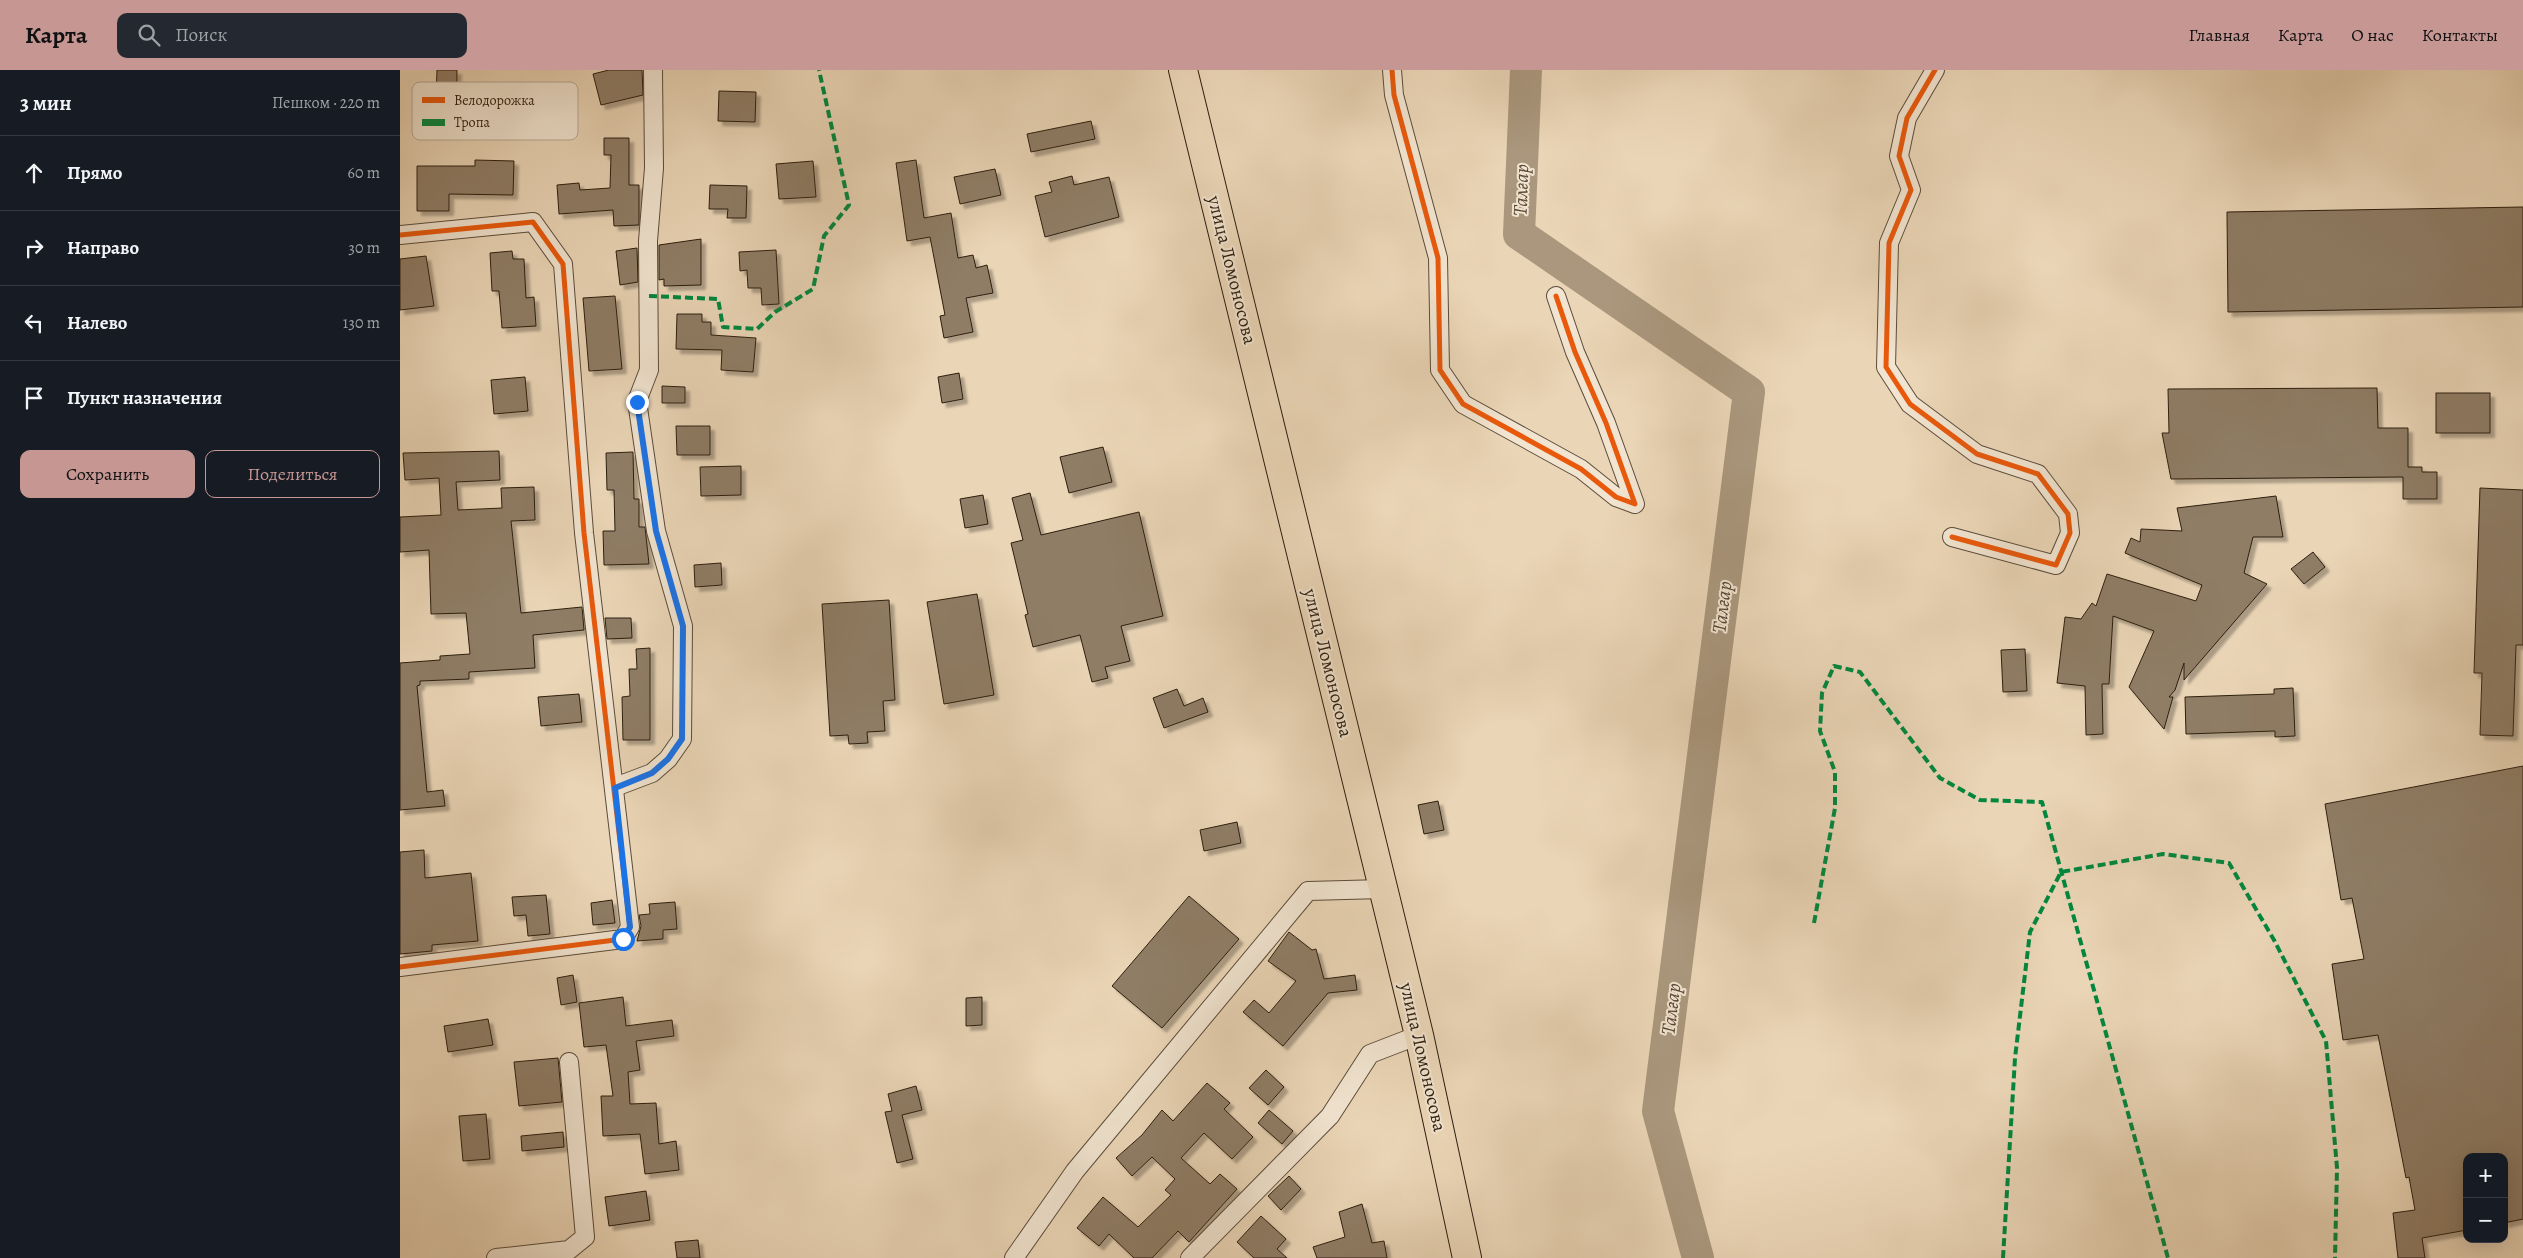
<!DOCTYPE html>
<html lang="ru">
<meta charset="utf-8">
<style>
body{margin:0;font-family:Alegreya,serif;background:#242831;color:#f1f3f6}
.controls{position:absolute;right:15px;bottom:15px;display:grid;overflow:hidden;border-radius:10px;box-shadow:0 5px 20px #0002}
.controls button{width:45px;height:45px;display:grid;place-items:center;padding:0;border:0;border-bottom:1px solid #363941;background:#171b24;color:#f1f3f6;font:25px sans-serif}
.stop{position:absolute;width:15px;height:15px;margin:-11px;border:4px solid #1a73e8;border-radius:50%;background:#fff}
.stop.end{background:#1a73e8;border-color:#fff;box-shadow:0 1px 5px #0008}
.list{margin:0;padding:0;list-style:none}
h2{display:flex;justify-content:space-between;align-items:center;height:65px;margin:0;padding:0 20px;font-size:21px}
h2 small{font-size:16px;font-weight:400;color:#9ea1a6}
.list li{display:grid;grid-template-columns:32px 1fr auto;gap:15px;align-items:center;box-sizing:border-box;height:75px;padding:0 20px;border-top:1px solid #363941}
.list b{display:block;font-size:19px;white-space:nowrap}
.list em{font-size:16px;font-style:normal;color:#9ea1a6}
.actions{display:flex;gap:10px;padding:15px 20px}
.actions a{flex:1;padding:11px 0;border:1px solid #c59692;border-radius:10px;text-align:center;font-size:18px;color:#c59692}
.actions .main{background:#c59692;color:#111}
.icon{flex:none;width:28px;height:28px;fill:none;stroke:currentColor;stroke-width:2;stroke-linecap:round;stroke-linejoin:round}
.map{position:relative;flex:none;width:2123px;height:1188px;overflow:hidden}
header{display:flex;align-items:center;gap:30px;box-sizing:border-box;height:70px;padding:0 25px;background:#c59692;color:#111}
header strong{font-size:24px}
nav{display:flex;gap:28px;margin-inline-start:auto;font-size:18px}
.search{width:350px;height:45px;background:#242831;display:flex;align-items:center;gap:12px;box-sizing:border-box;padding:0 18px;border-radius:10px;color:#9ea1a6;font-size:19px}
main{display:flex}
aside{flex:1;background:#171b24}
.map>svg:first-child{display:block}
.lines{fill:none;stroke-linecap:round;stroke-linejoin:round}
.river{stroke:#aa977d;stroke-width:32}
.building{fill:#8f7d66;stroke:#2d1e0f;filter:url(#shadow)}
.street-casing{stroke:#5c4c39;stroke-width:20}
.primary-casing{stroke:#2d1e0f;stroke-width:30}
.street{stroke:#f1e4d0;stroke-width:18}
.primary{stroke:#ead5b6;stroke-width:28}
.quiet{stroke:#00873e;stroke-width:4;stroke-dasharray:8 4;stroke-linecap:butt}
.cycleway-casing{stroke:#f1e4d0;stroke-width:8}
.cycleway{stroke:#e8590c;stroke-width:5}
.route{stroke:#1a73e8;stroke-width:6}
.labels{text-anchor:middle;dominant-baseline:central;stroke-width:4;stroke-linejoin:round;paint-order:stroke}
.street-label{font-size:19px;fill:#2d1e0f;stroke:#f1e4d0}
.water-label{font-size:20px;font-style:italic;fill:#594836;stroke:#f1e4d0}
.key{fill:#f1e4d0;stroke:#b6a996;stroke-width:1}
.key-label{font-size:14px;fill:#2d1e0f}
</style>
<header>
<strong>Карта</strong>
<div class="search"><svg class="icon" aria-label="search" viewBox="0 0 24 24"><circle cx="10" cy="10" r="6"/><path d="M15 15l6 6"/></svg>Поиск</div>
<nav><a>Главная</a><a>Карта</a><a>О нас</a><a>Контакты</a></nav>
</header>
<main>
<aside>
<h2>3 мин<small>Пешком · 220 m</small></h2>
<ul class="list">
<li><svg class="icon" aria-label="ahead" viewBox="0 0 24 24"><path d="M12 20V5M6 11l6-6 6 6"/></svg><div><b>Прямо</b></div><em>60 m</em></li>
<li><svg class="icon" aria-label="right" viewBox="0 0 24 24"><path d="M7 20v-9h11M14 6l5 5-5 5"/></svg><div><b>Направо</b></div><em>30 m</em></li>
<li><svg class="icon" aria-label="left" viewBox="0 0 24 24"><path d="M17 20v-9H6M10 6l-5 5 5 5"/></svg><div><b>Налево</b></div><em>130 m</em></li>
<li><svg class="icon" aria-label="arrive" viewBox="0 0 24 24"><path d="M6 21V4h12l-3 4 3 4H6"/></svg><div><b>Пункт назначения</b></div></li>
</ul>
<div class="actions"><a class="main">Сохранить</a><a>Поделиться</a></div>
</aside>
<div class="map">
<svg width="2123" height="1188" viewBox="0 0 2123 1188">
<defs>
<filter id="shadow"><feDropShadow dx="4.5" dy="4.5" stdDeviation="1" flood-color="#0004"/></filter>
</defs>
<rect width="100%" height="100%" fill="#ead5b6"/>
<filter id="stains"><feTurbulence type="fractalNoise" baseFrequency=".004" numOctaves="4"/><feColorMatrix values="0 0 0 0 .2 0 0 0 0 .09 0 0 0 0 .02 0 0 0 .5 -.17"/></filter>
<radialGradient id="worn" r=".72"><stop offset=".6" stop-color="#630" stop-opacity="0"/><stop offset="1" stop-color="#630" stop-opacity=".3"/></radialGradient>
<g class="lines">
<!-- river -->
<polyline class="river" points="1126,0 1119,164 1349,322 1258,1041 1298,1188"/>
</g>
<!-- building -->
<g class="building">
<polygon points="37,0 57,0 56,56 35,55"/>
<polygon points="209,0 242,0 243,25 201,35 193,4"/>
<polygon points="319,21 356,22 355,52 318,51"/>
<polygon points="691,51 695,69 631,82 627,64"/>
<polygon points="204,68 229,68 229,115 239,115 239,155 214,156 213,140 159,144 157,115 179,113 180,120 210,118 211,85 204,85"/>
<polygon points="75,90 114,91 113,125 49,124 49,141 17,141 17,96 75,96"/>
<polygon points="516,90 524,148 551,143 558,188 573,185 576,198 587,195 593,223 566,228 573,262 544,268 540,246 545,245 530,167 507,171 496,93"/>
<polygon points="413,91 416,127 379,129 376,94"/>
<polygon points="595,99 601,125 560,134 554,107"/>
<polygon points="672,106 674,115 709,107 719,147 645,167 635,126 652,122 649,112"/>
<polygon points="310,115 347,116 346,148 327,148 328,139 309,139"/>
<polygon points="2123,137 2123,237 1828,242 1827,142"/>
<polygon points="301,169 301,215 264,216 264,209 259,210 259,175"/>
<polygon points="237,178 238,212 220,215 216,181"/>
<polygon points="376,180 379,234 362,235 361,218 348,218 347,200 340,201 339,182"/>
<polygon points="112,181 113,189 124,189 126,228 134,227 136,256 102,258 99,221 92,221 90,183"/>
<polygon points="26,186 34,236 0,240 0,189"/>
<polygon points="215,226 222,299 189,301 183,228"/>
<polygon points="277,244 302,244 302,252 311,252 311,265 356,268 353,302 321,300 322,280 276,279"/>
<polygon points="559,303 563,329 542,333 538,307"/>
<polygon points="125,307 128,341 94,344 91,310"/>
<polygon points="262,316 285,317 285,333 262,333"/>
<polygon points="1977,318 1978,358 2008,358 2008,397 2022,397 2022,402 2037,402 2037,429 2003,429 2003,407 1771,409 1762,363 1769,363 1768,319"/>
<rect x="2036" y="323" width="54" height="40"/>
<polygon points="276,356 310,356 310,385 277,385"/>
<polygon points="703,377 712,412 669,423 660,387"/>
<polygon points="99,381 100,410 56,412 58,440 102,438 101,418 134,417 135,450 111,451 121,543 182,537 184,560 133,565 135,598 69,602 69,609 20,611 20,615 17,616 27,722 43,720 45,736 0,740 0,593 40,590 40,586 70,584 66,543 31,544 29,480 0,482 0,447 41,445 39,408 5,410 3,383"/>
<polygon points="233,382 234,429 239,429 239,457 245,457 249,494 204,495 203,461 215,461 214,420 207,420 206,383"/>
<polygon points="341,396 341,425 301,426 300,397"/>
<polygon points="2080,418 2123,420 2123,575 2116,575 2113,666 2080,665 2082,603 2074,603"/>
<polygon points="630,423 641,465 739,442 763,546 721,556 730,591 705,597 708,608 692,612 680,565 633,577 625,545 628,544 611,473 623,470 612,428"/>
<polygon points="583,425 588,454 565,458 560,429"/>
<polygon points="1876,426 1883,467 1853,467 1844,503 1867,514 1784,610 1784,593 1775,620 1769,627 1773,627 1764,659 1729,617 1754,561 1713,546 1709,614 1702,614 1703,664 1686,665 1685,616 1657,613 1665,547 1681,549 1692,533 1696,536 1707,504 1796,531 1802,515 1725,483 1731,468 1740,472 1741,459 1782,461 1777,438"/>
<polygon points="1913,482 1925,497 1904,514 1891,499"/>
<polygon points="321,493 322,515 295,517 294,495"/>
<polygon points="577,524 594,625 544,634 527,532"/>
<polygon points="489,530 495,630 483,631 485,661 467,662 468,673 449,674 448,665 430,666 422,534"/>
<polygon points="205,548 231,548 232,568 207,569"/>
<polygon points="250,578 250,670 223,670 222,627 230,626 229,599 237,599 236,579"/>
<polygon points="1625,579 1627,621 1603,622 1601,580"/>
<polygon points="1893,618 1895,666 1875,667 1875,661 1786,664 1785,627 1874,624 1874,619"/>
<polygon points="777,619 784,636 803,628 808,642 764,658 753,628"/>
<polygon points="179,624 182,652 141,656 138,627"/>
<polygon points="2123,696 2123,1149 2104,1153 2104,1087 2067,1087 2067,1160 2022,1168 2025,1188 1998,1188 1993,1143 2015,1140 2009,1107 2006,1108 1978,965 1943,970 1932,894 1964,889 1952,828 1941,830 1925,734"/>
<polygon points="1038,731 1044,760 1024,764 1018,735"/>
<polygon points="837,752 841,773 804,781 800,760"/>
<polygon points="24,780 25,808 71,803 78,871 32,875 32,881 0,884 0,782"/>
<polygon points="146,825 150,864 128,866 126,845 114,846 112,827"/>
<polygon points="789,826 839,869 762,958 712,916"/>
<polygon points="212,830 215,853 193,855 191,833"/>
<polygon points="275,832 277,859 263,860 263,869 237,871 241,856 239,845 250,844 249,834"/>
<polygon points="889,862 912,880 916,879 924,909 955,905 957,920 928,923 883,976 843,942 854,930 869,943 896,911 868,891"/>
<polygon points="173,905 177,932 161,935 157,908"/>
<polygon points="223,927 226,956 272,950 274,966 236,971 240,1000 228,1002 230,1034 256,1033 259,1074 276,1071 279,1100 245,1104 240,1064 203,1066 201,1026 213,1026 206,975 184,977 179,933"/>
<polygon points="582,927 582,955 566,956 566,928"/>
<polygon points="88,949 93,975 48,982 44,956"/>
<polygon points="158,988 162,1032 119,1036 114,992"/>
<polygon points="866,1000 884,1017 868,1035 849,1018"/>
<polygon points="807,1013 830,1033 824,1039 853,1067 832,1089 804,1063 781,1088 810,1114 820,1104 837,1119 789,1172 778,1161 752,1188 734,1188 709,1164 699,1176 677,1158 703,1127 738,1157 771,1125 765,1120 775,1109 752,1087 732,1106 716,1088 742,1065 762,1040 773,1051"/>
<polygon points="516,1016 522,1040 502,1045 513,1089 497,1093 485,1042 492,1041 488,1024"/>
<polygon points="869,1040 893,1061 882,1074 858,1053"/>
<polygon points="86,1044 90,1089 63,1091 59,1046"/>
<polygon points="163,1062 164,1077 122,1081 121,1066"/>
<polygon points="889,1106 901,1119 881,1140 868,1126"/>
<polygon points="246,1121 250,1150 209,1156 205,1127"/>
<polygon points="962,1134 972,1173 984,1171 987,1188 917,1188 913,1177 945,1167 939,1142"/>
<polygon points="861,1146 886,1169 877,1179 887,1188 854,1188 837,1172"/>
<polygon points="298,1170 300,1188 277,1188 275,1172"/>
</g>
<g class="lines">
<!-- street casing -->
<g class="street-casing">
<g id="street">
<polyline points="992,0 994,25 1038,188 1040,300 1063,334 1181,399 1216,427 1235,434 1206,353 1175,282 1156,226"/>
<polyline points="1535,0 1507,48 1499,86 1511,120 1489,173 1486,297 1510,334 1577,384 1638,404 1668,444 1670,463 1656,495 1552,467"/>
<polyline points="0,165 133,152 163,194 184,463 230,857 223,869 0,897"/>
<polyline points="215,717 252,703 268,689 282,669 283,556 256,461 237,331 249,300 248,171 254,98 253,0"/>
<polyline points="96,1188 169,1180 185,1167 169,992"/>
<polyline points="614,1188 675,1101 908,821 983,819"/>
<polyline points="790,1188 930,1046 970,984 1019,965"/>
</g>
</g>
<!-- primary casing -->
<g class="primary-casing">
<polyline id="primary" points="783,0 1019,965 1067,1188"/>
</g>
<!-- street -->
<use href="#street" class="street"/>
<!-- primary -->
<use href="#primary" class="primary"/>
<!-- quiet -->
<g class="quiet">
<polyline points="249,226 318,229 323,257 357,259 375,242 413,219 424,166 449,135 419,0"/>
<polyline points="1414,853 1435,738 1435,702 1420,661 1422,623 1434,596 1460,602 1540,708 1580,730 1642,732 1768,1188"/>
<polyline points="1603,1188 1615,988 1630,862 1661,802 1763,784 1829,793 1874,870 1926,971 1937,1098 1935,1188"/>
</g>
<!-- cycleway casing -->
<g class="cycleway-casing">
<g id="cycleway">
<polyline points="992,0 994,25 1038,188 1040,300 1063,334 1181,399 1216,427 1235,434 1206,353 1175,282 1156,226"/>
<polyline points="1535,0 1507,48 1499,86 1511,120 1489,173 1486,297 1510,334 1577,384 1638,404 1668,444 1670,463 1656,495 1552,467"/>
<polyline points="0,165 133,152 163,194 184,463 230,857 223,869 0,897"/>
</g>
</g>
<!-- cycleway -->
<use href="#cycleway" class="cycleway"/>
</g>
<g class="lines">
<!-- route -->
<polyline class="route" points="223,869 230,857 215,718 252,703 268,689 282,669 283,556 256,461 237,332"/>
</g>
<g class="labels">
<!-- street labels -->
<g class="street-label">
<text transform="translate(832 200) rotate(76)">улица Ломоносова</text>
<text transform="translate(928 593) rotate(76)">улица Ломоносова</text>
<text transform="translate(1023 987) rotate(77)">улица Ломоносова</text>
</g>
<!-- water labels -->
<g class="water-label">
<text transform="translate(1121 120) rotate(-88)">Талғар</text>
<text transform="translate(1322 537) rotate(-83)">Талғар</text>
<text transform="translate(1271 939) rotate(-83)">Талғар</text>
</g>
</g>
<!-- legend -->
<rect x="12" y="12" width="166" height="58" rx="8" class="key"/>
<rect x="22" y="27" width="23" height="6" fill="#e8590c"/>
<rect x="22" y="49" width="23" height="7" fill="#00873e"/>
<g class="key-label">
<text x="54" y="35">Велодорожка</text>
<text x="54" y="57">Тропа</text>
</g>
<rect width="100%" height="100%" filter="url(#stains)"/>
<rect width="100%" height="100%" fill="url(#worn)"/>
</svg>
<div class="controls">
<button>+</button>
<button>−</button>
</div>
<div class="stop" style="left:223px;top:869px"></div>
<div class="stop end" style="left:237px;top:332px"></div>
</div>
</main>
